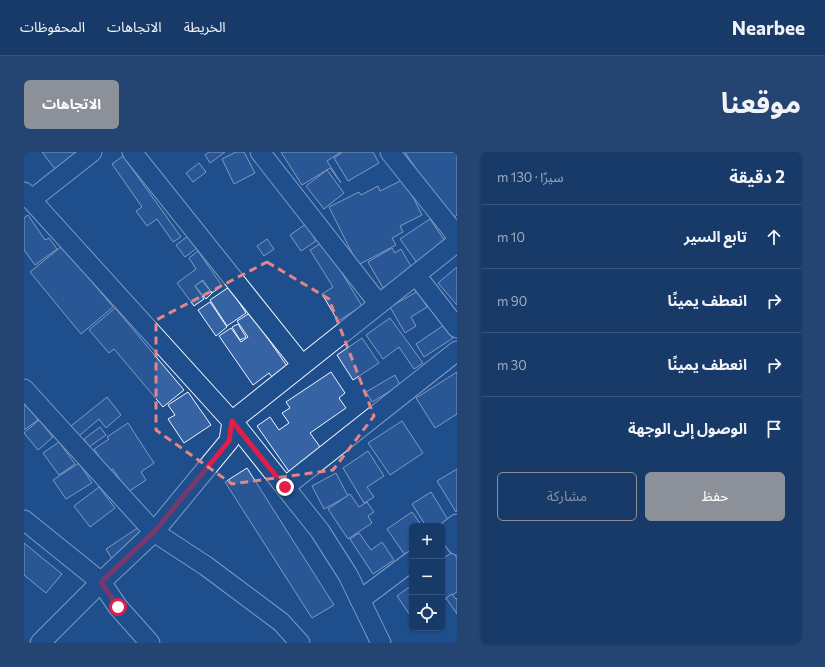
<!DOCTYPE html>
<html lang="ar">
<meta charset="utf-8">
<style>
body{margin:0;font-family:Commissioner,"Noto Sans Arabic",sans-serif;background:#244571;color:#f1f3f6;direction:rtl}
.controls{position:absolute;right:12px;bottom:12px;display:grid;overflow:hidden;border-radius:6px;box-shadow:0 1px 3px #0004}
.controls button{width:36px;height:36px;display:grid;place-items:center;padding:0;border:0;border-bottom:1px solid #36547d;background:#173a69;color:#f1f3f6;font:20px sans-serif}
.stop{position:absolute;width:12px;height:12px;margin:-9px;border:3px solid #e11d48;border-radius:50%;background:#fff}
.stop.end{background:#e11d48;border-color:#fff;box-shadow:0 1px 4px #0008}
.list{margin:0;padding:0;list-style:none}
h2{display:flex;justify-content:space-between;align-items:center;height:52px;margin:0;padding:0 16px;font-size:17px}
h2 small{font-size:13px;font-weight:400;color:#9eadc0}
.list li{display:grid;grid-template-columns:26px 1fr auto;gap:12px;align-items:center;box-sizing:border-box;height:64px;padding:0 16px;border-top:1px solid #36547d}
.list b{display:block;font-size:15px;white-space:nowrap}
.list em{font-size:13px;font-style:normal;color:#9eadc0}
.actions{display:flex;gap:8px;padding:12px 16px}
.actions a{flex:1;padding:9px 0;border:1px solid #8c9099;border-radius:6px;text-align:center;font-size:14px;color:#8c9099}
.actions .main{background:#8c9099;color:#fff}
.icon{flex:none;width:22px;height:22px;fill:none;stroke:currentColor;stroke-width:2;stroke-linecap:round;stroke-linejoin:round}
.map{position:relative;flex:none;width:433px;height:491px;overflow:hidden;direction:ltr;border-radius:6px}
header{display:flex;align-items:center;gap:24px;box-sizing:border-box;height:56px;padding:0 20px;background:#173a69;border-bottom:1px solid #36547d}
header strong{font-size:19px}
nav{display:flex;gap:22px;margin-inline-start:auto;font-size:14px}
.intro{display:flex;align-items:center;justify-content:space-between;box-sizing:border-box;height:96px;padding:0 24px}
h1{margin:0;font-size:28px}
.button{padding:10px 18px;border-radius:6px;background:#8c9099;color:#fff;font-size:14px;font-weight:700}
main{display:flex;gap:24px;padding:0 24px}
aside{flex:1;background:#173a69;border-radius:6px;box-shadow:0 1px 3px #0004}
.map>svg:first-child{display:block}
.building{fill:#3563a3;stroke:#f2f6ff}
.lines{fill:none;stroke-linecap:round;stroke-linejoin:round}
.minor-casing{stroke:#f2f6ff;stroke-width:21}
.minor{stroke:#1f4e8c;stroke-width:19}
.route{stroke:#e11d48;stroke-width:5}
.marked{fill:none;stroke:#e38589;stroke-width:3;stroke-dasharray:8 5;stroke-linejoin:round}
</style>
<header>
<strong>Nearbee</strong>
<nav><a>الخريطة</a><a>الاتجاهات</a><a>المحفوظات</a></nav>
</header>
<div class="intro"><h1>موقعنا</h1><a class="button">الاتجاهات</a></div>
<main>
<aside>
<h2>2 دقيقة<small>سيرًا · 130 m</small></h2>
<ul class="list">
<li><svg class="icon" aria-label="ahead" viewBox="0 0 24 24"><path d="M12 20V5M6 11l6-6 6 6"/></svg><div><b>تابع السير</b></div><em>10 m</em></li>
<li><svg class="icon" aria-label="right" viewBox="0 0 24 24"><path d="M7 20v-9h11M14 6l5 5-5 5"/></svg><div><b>انعطف يمينًا</b></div><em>90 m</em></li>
<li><svg class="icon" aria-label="right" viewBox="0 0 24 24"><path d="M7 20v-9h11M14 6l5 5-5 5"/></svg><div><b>انعطف يمينًا</b></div><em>30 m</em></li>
<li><svg class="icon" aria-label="arrive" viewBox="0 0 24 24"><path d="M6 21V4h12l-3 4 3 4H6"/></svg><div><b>الوصول إلى الوجهة</b></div></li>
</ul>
<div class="actions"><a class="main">حفظ</a><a>مشاركة</a></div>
</aside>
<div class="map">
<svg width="433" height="491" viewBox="0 0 433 491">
<rect width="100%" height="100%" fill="#1f4e8c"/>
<!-- building -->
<g class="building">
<polygon points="18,0 60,0 34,21"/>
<polygon points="185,0 201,0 186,11 181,3"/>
<polygon points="212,0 220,0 231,21 210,32 198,7"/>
<polygon points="257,0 317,0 303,9 317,31 306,16 278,33"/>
<polygon points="319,0 349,0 355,11 324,29 310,6"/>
<polygon points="381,0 433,0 433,63 425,69"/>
<polygon points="99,4 157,85 149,90 133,67 123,74 112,59 118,55 88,12"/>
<polygon points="175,11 182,20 169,30 162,21"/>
<polygon points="303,18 320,41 300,57 282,34"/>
<polygon points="380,27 398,63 376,74 379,80 368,86 372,93 334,113 305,55 335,40 337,43 354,34 356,39"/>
<polygon points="4,63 21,88 25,86 33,97 11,113 0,98 0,66"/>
<polygon points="406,67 425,95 396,115 376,87"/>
<polygon points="282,72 292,89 277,99 266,83"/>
<polygon points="164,84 173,96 161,105 152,93"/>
<polygon points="243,87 250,97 240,104 233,94"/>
<polygon points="299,90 338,154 314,169 298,142 309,135 286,98"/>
<polygon points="38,94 89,155 57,182 6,120"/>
<polygon points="368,96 371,101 377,97 389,118 359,136 344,110"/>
<polygon points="174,99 198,134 188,141 179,128 171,134 180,147 170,154 153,131 172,117 165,106"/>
<polygon points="433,115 433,153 414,131"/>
<polygon points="178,129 188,141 182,147 171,134"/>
<polygon points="205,135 222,161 203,174 186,148"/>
<polygon points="394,139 403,155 387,165 392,174 381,181 366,155"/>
<polygon points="186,150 203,175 192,184 174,158"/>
<polygon points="91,156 160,238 139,255 90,197 85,201 65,178"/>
<polygon points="226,161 263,214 248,225 245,221 229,233 195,184 207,176 217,190 224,185 213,169"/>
<polygon points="366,166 399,211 390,217 375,195 359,207 342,183"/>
<polygon points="214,172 222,185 216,188 208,175"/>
<polygon points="420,173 429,186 400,205 392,192"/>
<polygon points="338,186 355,211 329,228 313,203"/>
<polygon points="307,220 321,241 315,246 322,256 286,281 299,299 266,321 233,274 246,265 255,278 265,271 258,261 266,256 262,250"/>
<polygon points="433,220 433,262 411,276 392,246"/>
<polygon points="371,223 376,233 348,250 342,240"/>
<polygon points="164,240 187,273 160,291 144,267 151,263 144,253"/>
<polygon points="83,245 97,263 82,276 75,267 55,284 47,274"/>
<polygon points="0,249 14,268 0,278"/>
<polygon points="15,268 29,285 14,298 0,281"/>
<polygon points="378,269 399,301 366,323 344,291"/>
<polygon points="104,271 130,311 117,320 122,328 104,340 89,317 85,319 70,297 85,287 83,285"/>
<polygon points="76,275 82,283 65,295 60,287"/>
<polygon points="35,290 51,312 35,323 19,301"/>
<polygon points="344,299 360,324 343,335 350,345 340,351 319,316"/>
<polygon points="55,311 68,331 42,347 29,328"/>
<polygon points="223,316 310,453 288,466 201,330"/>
<polygon points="433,317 433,359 432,360 413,329"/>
<polygon points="312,321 324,344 300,357 288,334"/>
<polygon points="75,335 91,356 66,375 50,354"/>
<polygon points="407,340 426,371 418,374 402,374 388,352"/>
<polygon points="326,342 335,355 343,350 350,360 344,364 348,371 324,387 304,357"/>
<polygon points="388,360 398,374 388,374 388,402 383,406 363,377"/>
<polygon points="115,375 122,384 88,407 82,397"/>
<polygon points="335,381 347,398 358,390 370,408 349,422 326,387"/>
<polygon points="0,391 38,422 22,441 0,423"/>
<polygon points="429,400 433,406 433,440 420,448 418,446 418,407"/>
<polygon points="388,433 388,466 373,444"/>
<polygon points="428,442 432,447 433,446 433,462 422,446"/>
</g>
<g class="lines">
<!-- minor casing -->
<g class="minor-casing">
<g id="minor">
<polyline points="108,0 278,213"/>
<polyline points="236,0 355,152"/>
<polyline points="366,0 433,84"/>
<polyline points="0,40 214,276 296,379 324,423 357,491"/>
<polyline points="7,48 68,0"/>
<polyline points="392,123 433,176"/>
<polyline points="0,237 130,380 182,414 257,470 276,491"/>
<polyline points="261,335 433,199"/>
<polyline points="0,368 77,430 16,491"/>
<polyline points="423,380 433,393"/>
<polyline points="418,384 433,372"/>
<polyline points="336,448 388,409"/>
<polyline points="126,491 94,455 77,430 130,380 205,289 208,269 433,90"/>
</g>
</g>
<!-- minor -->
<use href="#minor" class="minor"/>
</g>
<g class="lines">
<!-- route -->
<polyline class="route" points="94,455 77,430 130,380 205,289 208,269 261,335"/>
</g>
<!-- marked area -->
<path d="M0 0H433V491H0ZM243,110l62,37 45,117 -41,54 -101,14 -76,-54v-110z" fill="#1f4e8c" fill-opacity=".55" fill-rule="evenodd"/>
<path class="marked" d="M243,110l62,37 45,117 -41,54 -101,14 -76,-54v-110z"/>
</svg>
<div class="controls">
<button>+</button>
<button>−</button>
<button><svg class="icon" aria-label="locate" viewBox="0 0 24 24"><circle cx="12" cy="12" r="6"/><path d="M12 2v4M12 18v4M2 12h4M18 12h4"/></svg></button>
</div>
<div class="stop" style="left:94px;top:455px"></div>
<div class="stop end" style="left:261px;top:335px"></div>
</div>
</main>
